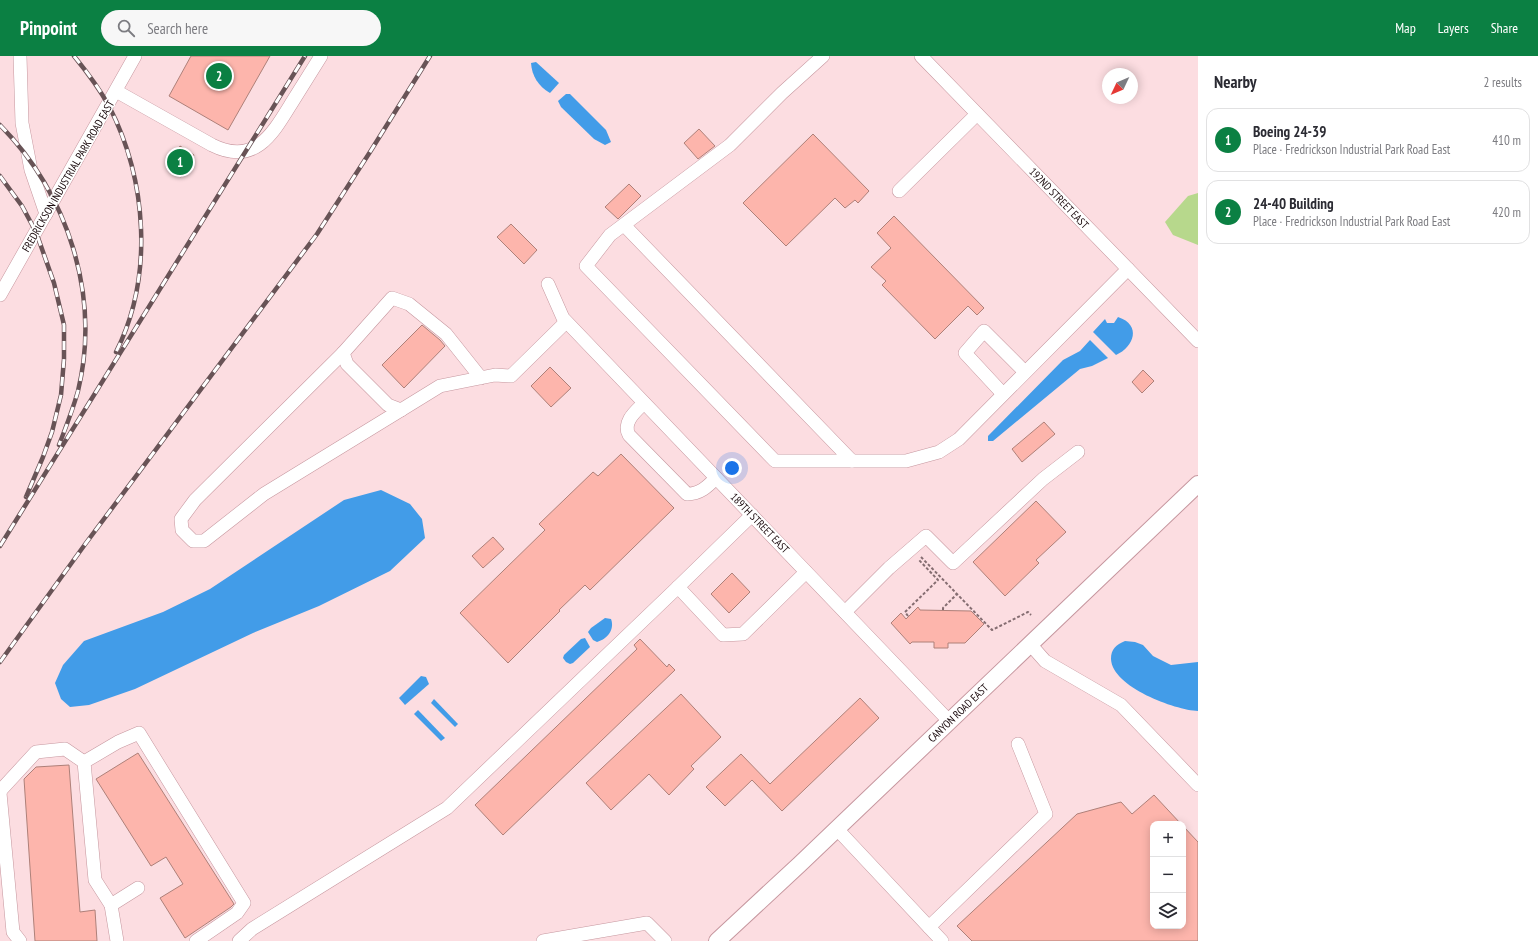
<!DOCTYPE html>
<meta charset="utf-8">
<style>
body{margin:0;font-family:"PT Sans Narrow",sans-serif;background:#f7f7f7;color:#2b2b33}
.controls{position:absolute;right:12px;bottom:12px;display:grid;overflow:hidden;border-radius:8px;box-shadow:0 2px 10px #0003}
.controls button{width:36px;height:36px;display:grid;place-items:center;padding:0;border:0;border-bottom:1px solid #e1e1e2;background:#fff;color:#2b2b33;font:20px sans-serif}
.compass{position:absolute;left:1102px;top:12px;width:36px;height:36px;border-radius:50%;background:#fff;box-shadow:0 2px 10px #0003;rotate:226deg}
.you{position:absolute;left:732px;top:412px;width:14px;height:14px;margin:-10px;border:3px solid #fff;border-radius:50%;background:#1a73e8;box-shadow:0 0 0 6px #1a73e833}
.badge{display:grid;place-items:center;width:26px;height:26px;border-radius:50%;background:#0b8043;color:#fff;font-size:13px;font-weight:700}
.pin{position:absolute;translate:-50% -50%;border:2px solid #fff;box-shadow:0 1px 4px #0006}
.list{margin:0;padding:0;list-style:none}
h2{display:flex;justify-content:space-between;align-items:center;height:52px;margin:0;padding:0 16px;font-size:17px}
h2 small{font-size:13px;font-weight:400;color:#7c7c81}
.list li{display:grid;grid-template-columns:26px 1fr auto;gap:12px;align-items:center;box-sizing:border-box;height:64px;margin:0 8px 8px;padding:0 8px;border:1px solid #e1e1e2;border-radius:12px}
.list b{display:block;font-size:15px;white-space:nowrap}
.list p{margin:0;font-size:13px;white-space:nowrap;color:#7c7c81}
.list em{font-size:13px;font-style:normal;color:#7c7c81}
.icon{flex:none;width:22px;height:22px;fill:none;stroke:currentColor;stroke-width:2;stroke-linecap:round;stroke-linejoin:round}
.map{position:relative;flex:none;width:1198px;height:885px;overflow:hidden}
header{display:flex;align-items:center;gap:24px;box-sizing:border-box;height:56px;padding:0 20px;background:#0b8043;color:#fff}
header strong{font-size:19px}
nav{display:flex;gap:22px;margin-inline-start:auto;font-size:14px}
.search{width:280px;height:36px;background:#f7f7f7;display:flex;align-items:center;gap:10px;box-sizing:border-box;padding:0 14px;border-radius:22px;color:#7c7c81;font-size:15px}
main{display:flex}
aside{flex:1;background:#fff}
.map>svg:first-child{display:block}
.green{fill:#b7d88c}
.water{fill:#429ce8}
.building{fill:#fdb5ac;stroke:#ae8079}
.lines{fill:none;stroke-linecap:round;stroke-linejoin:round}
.minor-casing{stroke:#c6979f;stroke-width:14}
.major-casing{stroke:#c6979f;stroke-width:18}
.path{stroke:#856d71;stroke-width:2;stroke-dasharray:3 2;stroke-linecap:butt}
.minor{stroke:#fff;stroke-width:13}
.major{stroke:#fff;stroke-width:16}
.rail-casing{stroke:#685356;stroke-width:4.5}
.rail{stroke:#fff;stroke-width:3;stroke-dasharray:9;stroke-linecap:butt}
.labels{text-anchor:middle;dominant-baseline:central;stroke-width:3;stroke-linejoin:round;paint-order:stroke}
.street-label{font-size:11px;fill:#18080b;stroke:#fff}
</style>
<header>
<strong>Pinpoint</strong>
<div class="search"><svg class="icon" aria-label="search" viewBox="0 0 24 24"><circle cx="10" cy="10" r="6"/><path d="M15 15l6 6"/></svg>Search here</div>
<nav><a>Map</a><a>Layers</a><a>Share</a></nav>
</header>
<main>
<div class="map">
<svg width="1198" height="885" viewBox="0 0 1198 885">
<rect width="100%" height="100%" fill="#fcdde1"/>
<!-- green -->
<polygon class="green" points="1198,137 1198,189 1173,179 1165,166 1188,140"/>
<!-- water -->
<g class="water">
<path d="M536,6l23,21 -9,10c-12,-7 -18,-17 -19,-30z"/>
<polygon points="566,38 570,38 606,74 611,86 605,89 594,83 561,51 558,45"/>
<path d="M1118,261c24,8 16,30 -2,38l-23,-23 12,-13 2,4h7z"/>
<polygon points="1090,284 1108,302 1092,310 1080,313 993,385 988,385 988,380 1063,304 1080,295"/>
<polygon points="381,434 410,448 422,463 425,482 390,515 319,550 253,577 135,633 89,649 70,651 61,643 55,627 63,609 84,585 163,556 210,533 344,444"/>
<path d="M605,562l6,1c4,11 -4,20 -14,23l-4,-2 -5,-8 3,-4z"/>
<polygon points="585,582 590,591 573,607 570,608 566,606 563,602 564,599 581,583"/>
<path d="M1125,585l10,1 8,3 10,11 18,9 27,-3v49c-23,-1 -86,-24 -87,-52 0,-10 5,-14 14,-18z"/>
<polygon points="421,620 426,621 429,628 405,649 399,642"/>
<polygon points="434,643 458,668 455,671 431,647"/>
<polygon points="418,654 445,682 441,685 414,658"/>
</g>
<!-- building -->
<g class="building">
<polygon points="191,0 270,0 228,74 169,40"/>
<polygon points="699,73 715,90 698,103 684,87"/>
<polygon points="813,78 869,135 858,147 855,144 845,152 835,142 786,190 743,147"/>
<polygon points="180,90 194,99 181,121 167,113"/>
<polygon points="629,128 641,140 618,163 605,151"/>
<polygon points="894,160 984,252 977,259 968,250 935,283 882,229 886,225 871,211 891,192 877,177"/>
<polygon points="511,168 537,194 524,208 497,181"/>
<polygon points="422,269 440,284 445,290 404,332 382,309"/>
<polygon points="550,311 571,332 551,351 531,330"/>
<polygon points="1143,314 1154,325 1142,337 1132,326"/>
<polygon points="1044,366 1055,378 1022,406 1012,393"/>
<polygon points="621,398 674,452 590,534 585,529 559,554 560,555 508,607 460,557 545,474 539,468 593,416 598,420"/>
<polygon points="1036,445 1066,476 1036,504 1039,507 1005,540 973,506"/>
<polygon points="493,481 504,493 483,512 472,500"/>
<polygon points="732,517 750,536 729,557 711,538"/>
<polygon points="918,551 920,554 971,555 984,568 965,587 948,587 948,592 934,592 934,586 912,586 910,588 891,567 901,557 906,563"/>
<polygon points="640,583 667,611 669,608 675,614 503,779 475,749 637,593 634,589"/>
<polygon points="681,638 721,681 691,710 694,713 669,739 649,718 611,754 586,727"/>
<polygon points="860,642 879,662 782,755 752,724 725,750 706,731 741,698 770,728"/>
<polygon points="138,697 234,848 231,851 185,882 160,842 183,828 166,801 151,810 96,723"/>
<polygon points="69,709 80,856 95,854 97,885 35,885 24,723 36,711"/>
<polygon points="1154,739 1181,768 1153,768 1153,870 1183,870 1183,770 1198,786 1198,885 972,885 957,870 1077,758 1121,746 1132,758"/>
</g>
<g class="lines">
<!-- minor casing -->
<g class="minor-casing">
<g id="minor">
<polyline points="20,0 22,67 31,114 46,158"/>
<polyline points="823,0 782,37 730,89 610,179 586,210 775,405 906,405 939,396 959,383 1128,213"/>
<polyline points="921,0 1198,285"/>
<path d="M116,35l96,54c42,21 60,-10 79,-41 10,-16 20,-32 30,-48"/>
<polyline points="899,135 977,58"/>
<polyline points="624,169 852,405"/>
<polyline points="548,228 563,262 949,665"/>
<polyline points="0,239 135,0"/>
<polyline points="343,297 195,444 181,463 182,474 193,485 204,485 264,438 401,354"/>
<polyline points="481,322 446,278 409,248 392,242 343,297 347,308 388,349 401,354 440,330 495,319 511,320 566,266"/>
<polyline points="1003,338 965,297 984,275 1025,316"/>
<path d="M644,347c-8,8 -22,19 -15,32l58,59c13,0 20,-7 29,-16"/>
<polyline points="752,459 678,531 723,579 743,578 806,516"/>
<polyline points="845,556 889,512 926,480 953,507 1043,423 1078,396"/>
<polyline points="1030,588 1045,605 1121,649 1198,729"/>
<polyline points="0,735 36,696 65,693 84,706"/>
<polyline points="0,737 13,876 20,885"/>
<polyline points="837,773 942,885"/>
<polyline points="111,849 138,832"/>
<polyline points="929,871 1046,758 1018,688"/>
<polyline points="117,885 111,849 95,824 84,706 118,686 139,677 244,847 237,857 196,885"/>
<polyline points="239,885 252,873 447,752 678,531"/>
<polyline points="543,885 647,867 665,885"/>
</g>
</g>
<!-- major casing -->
<g class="major-casing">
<polyline id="major" points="717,885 800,808 1198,428"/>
</g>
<!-- path -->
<g class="path">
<polyline points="921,501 992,574 1028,556 1031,559"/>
<polyline points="943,554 943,552 957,538"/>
<polyline points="908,560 905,556 938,524 918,503"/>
</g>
<!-- minor -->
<use href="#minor" class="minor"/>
<!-- major -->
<use href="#major" class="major"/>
<!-- rail casing -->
<g class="rail-casing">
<g id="rail">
<path d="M74,0c13,16 25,32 35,50 38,74 45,171 7,246"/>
<path d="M0,69c68,69 101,171 78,266 -5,18 -12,36 -19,54"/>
<polyline points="0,120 22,150 36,176 54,227 64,269 64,303 61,339 52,376 43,401 26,441"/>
<polyline points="0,490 305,0"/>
<polyline points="0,606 86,487 317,178 370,96 430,0"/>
</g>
</g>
<!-- rail -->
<use href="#rail" class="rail"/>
</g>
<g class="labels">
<!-- street labels -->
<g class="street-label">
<text transform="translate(68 120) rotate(-60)">FREDRICKSON INDUSTRIAL PARK ROAD EAST</text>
<text transform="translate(1059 142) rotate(46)">192ND STREET EAST</text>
<text transform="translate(760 467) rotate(46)">189TH STREET EAST</text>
<text transform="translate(958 657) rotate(-44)">CANYON ROAD EAST</text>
</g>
</g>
</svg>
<div class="controls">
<button>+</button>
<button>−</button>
<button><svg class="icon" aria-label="layers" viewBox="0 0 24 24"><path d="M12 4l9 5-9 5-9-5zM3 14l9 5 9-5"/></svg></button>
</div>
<svg class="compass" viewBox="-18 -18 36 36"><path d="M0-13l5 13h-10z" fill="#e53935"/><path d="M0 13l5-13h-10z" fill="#7c7c81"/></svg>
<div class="you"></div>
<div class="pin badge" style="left:180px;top:106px">1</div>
<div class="pin badge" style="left:219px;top:20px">2</div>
</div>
<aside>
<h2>Nearby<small>2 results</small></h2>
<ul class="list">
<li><span class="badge">1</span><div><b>Boeing 24-39</b><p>Place · Fredrickson Industrial Park Road East</p></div><em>410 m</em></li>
<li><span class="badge">2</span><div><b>24-40 Building</b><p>Place · Fredrickson Industrial Park Road East</p></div><em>420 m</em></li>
</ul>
</aside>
</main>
